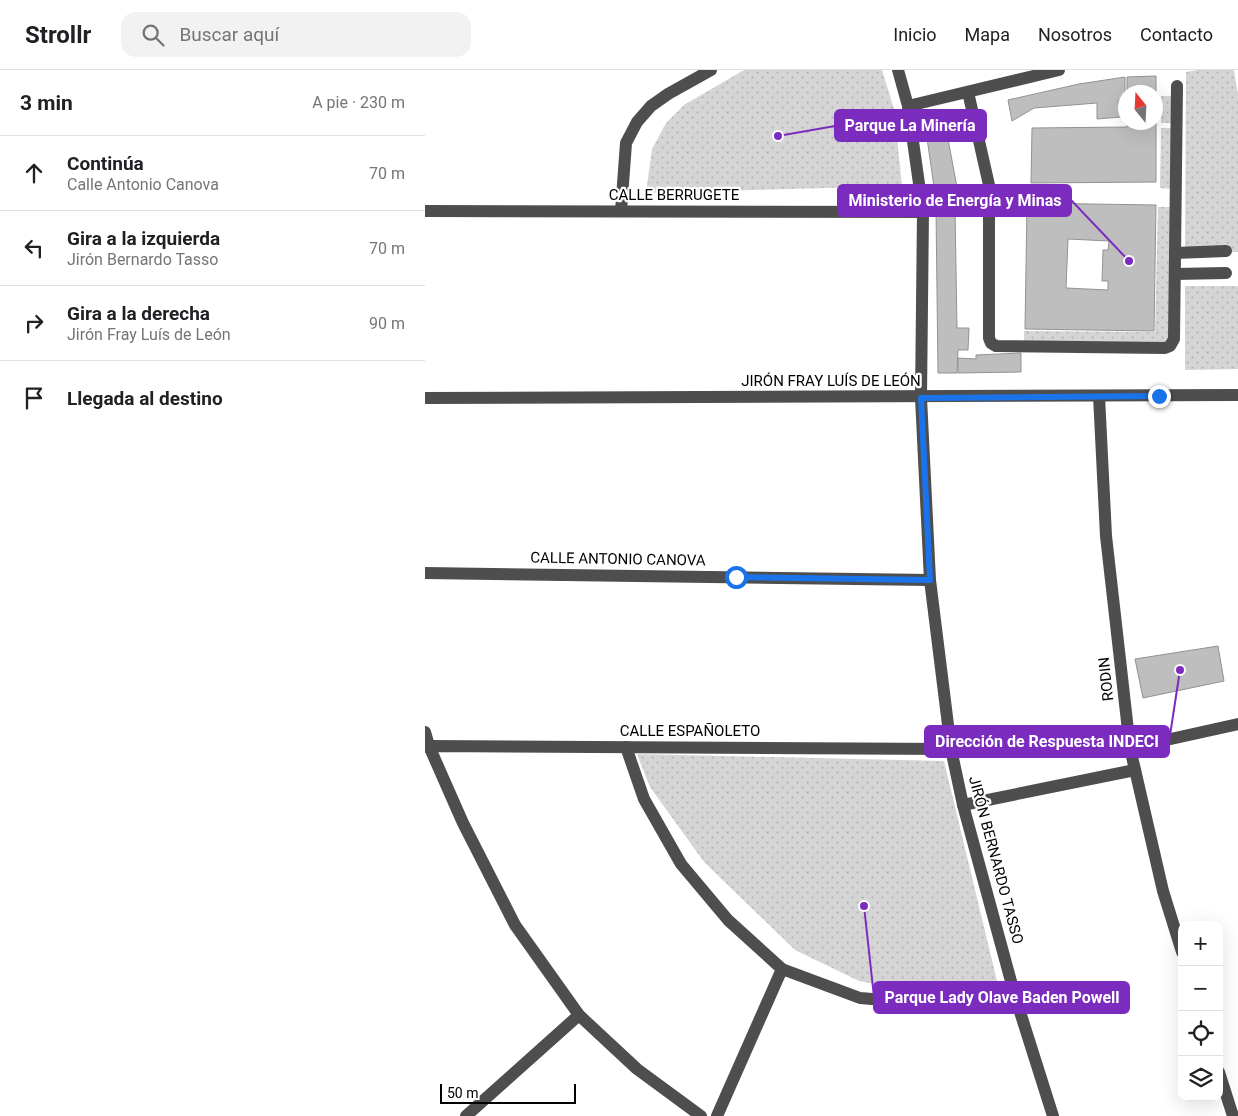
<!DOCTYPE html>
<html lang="es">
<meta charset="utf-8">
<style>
body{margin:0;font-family:Roboto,sans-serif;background:#f2f2f2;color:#202124}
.controls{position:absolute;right:15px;bottom:15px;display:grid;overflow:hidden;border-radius:10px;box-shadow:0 5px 20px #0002}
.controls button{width:45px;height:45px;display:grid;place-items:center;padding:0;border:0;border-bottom:1px solid #e0e0e0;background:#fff;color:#202124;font:25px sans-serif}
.compass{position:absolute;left:693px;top:15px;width:45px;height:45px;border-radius:50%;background:#fff;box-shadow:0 5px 20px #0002;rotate:342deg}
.scale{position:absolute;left:15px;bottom:12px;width:136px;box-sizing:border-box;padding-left:5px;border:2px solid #000;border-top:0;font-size:14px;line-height:18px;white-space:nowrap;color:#000;-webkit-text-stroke:4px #fff;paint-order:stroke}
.stop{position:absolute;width:15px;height:15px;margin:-11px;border:4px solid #1a73e8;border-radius:50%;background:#fff}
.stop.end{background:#1a73e8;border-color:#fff;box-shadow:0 1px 5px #0008}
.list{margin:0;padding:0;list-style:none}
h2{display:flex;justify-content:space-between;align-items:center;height:65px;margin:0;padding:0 20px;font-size:21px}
h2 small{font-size:16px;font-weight:400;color:#757577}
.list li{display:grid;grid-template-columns:32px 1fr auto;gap:15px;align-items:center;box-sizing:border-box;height:75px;padding:0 20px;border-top:1px solid #e0e0e0}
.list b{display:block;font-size:19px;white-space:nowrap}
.list p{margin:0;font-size:16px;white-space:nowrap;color:#757577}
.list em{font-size:16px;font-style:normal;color:#757577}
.icon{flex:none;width:28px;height:28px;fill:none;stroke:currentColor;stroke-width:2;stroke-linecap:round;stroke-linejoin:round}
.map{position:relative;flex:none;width:813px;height:1046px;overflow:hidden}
header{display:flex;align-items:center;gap:30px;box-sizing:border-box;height:70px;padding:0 25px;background:#fff;border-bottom:1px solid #e0e0e0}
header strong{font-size:24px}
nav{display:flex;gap:28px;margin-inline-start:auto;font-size:18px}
.search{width:350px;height:45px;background:#f2f2f2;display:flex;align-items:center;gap:12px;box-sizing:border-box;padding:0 18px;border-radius:15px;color:#757577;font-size:19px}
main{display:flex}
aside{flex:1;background:#fff}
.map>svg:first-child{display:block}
.green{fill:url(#green-dots)}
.building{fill:#bebebe;stroke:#929292;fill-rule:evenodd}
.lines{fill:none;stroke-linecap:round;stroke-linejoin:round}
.minor{stroke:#4e4e4e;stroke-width:12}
.route{stroke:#1a73e8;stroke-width:6}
.labels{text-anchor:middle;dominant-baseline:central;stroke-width:4.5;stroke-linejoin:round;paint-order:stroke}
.street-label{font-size:15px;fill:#000;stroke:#fff}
.leader{fill:none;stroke:#7b2cbf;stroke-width:2}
.callout-dot{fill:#7b2cbf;stroke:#fff;stroke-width:2}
.callout{fill:#7b2cbf;stroke:#7b2cbf;stroke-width:2}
.callout-label{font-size:16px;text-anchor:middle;font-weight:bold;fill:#fff}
</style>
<header>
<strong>Strollr</strong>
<div class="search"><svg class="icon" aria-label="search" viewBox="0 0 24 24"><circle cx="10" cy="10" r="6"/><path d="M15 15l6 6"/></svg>Buscar aquí</div>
<nav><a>Inicio</a><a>Mapa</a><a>Nosotros</a><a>Contacto</a></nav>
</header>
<main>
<aside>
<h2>3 min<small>A pie · 230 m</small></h2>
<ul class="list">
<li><svg class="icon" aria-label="ahead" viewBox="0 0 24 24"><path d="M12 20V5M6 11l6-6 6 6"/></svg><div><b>Continúa</b><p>Calle Antonio Canova</p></div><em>70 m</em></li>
<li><svg class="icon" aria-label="left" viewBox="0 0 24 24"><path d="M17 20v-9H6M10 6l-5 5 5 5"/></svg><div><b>Gira a la izquierda</b><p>Jirón Bernardo Tasso</p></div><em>70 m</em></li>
<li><svg class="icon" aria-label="right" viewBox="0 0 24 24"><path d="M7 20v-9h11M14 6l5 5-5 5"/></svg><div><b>Gira a la derecha</b><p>Jirón Fray Luís de León</p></div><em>90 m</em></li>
<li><svg class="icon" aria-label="arrive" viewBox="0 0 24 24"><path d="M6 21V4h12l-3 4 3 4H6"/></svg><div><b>Llegada al destino</b></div></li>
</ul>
</aside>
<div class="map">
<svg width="813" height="1046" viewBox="0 0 813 1046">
<defs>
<pattern id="green-dots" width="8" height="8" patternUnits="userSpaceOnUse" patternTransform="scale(1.25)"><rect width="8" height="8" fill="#d5d5d5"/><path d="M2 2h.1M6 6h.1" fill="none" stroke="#b5b5b5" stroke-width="1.8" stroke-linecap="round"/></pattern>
</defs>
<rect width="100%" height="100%" fill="#fff"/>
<!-- green -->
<g class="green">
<polygon points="319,0 457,0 469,39 477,116 221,123 227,79 241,53 259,35"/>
<polygon points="773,0 809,0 813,25 813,182 760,182 761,2"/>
<rect x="736" y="26" width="11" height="27"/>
<polygon points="736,58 748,58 747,119 735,118"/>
<polygon points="733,137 747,137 744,278 599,277 599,261 730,262"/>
<polygon points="760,216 813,216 813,299 760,300"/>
<polygon points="212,684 519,691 573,915 504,924 434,911 370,880 279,792 225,717"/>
</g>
<!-- building -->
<g class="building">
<polygon points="731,6 731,112 606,113 607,58 702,57 702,52 730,52 730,22 702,22 702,7"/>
<polygon points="700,7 700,30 693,31 696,47 672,49 672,33 609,38 587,51 583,30 654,14"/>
<polygon points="535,44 539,66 523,69 534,128 511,131 500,54 501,51"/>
<path d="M602,133l129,2 -2,126 -129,-2zM643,169l41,2 -1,9h-5l-1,31h6v9l-42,-2z"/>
<polygon points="511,139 530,139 532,258 544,258 543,280 533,280 532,303 513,303"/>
<polygon points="596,283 596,302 533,303 533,288 551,289 551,285"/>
<polygon points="793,576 799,611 718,628 710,589"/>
</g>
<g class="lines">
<!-- minor -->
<g class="minor">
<polyline points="473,0 483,36 498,142 496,328 505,510 526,679 538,735 590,926 628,1046"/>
<polyline points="543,22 564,115 564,268 566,273 571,276 740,278 745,276 749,269 752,16"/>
<polyline points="483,36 634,0"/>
<polyline points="0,141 498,142"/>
<polyline points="196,141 201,73 212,52 226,36 243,24 286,0"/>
<polyline points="750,183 801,181"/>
<polyline points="750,204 801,203"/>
<polyline points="674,326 681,466 705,678 738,821 757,882"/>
<polyline points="0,328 813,325"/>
<polyline points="0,503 505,510"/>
<polyline points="0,662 4,676 38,753 90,855 154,945 212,999 276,1046"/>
<polyline points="0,677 4,676 526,679"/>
<polyline points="201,677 219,729 256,794 303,850 357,899 435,928 508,934 590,926"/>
<polyline points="705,678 813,654"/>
<polyline points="538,735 710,700"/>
<polyline points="794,1002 808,1046"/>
<polyline points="41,1046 154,945"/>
<polyline points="292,1046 357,899"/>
</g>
</g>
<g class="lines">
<!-- route -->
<polyline class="route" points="311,507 505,510 496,328 734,326"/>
</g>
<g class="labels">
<!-- street labels -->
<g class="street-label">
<text x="249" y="125">CALLE BERRUGETE</text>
<text x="406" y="311">JIRÓN FRAY LUÍS DE LEÓN</text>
<text transform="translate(193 489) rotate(1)">CALLE ANTONIO CANOVA</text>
<text transform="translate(681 609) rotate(-96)">RODIN</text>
<text x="265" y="661">CALLE ESPAÑOLETO</text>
<text transform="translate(571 790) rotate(75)">JIRÓN BERNARDO TASSO</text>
</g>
</g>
<!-- callouts -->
<path class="leader" d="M353 66L410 56M704 191L646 130M755 600L744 672M439 836L449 927"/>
<g class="callout-dot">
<circle cx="353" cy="66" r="5"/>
<circle cx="704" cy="191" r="5"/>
<circle cx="755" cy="600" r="5"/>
<circle cx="439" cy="836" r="5"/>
</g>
<g class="callout">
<rect x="410" y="40" width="151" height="31" rx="5"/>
<rect x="413" y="115" width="233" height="31" rx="5"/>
<rect x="500" y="656" width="244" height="31" rx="5"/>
<rect x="449" y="912" width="255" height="31" rx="5"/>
</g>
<g class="callout-label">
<text x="485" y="61">Parque La Minería</text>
<text x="530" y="136">Ministerio de Energía y Minas</text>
<text x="622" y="677">Dirección de Respuesta INDECI</text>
<text x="577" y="933">Parque Lady Olave Baden Powell</text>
</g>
</svg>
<div class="controls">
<button>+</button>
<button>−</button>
<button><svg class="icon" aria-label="locate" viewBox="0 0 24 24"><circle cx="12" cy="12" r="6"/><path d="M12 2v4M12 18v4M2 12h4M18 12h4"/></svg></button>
<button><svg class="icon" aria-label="layers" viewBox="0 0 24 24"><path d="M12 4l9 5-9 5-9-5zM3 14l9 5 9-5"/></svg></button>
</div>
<svg class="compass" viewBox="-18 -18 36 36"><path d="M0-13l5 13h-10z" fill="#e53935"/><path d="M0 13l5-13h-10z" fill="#757577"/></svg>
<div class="scale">50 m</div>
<div class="stop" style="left:311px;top:507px"></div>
<div class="stop end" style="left:734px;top:326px"></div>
</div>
</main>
